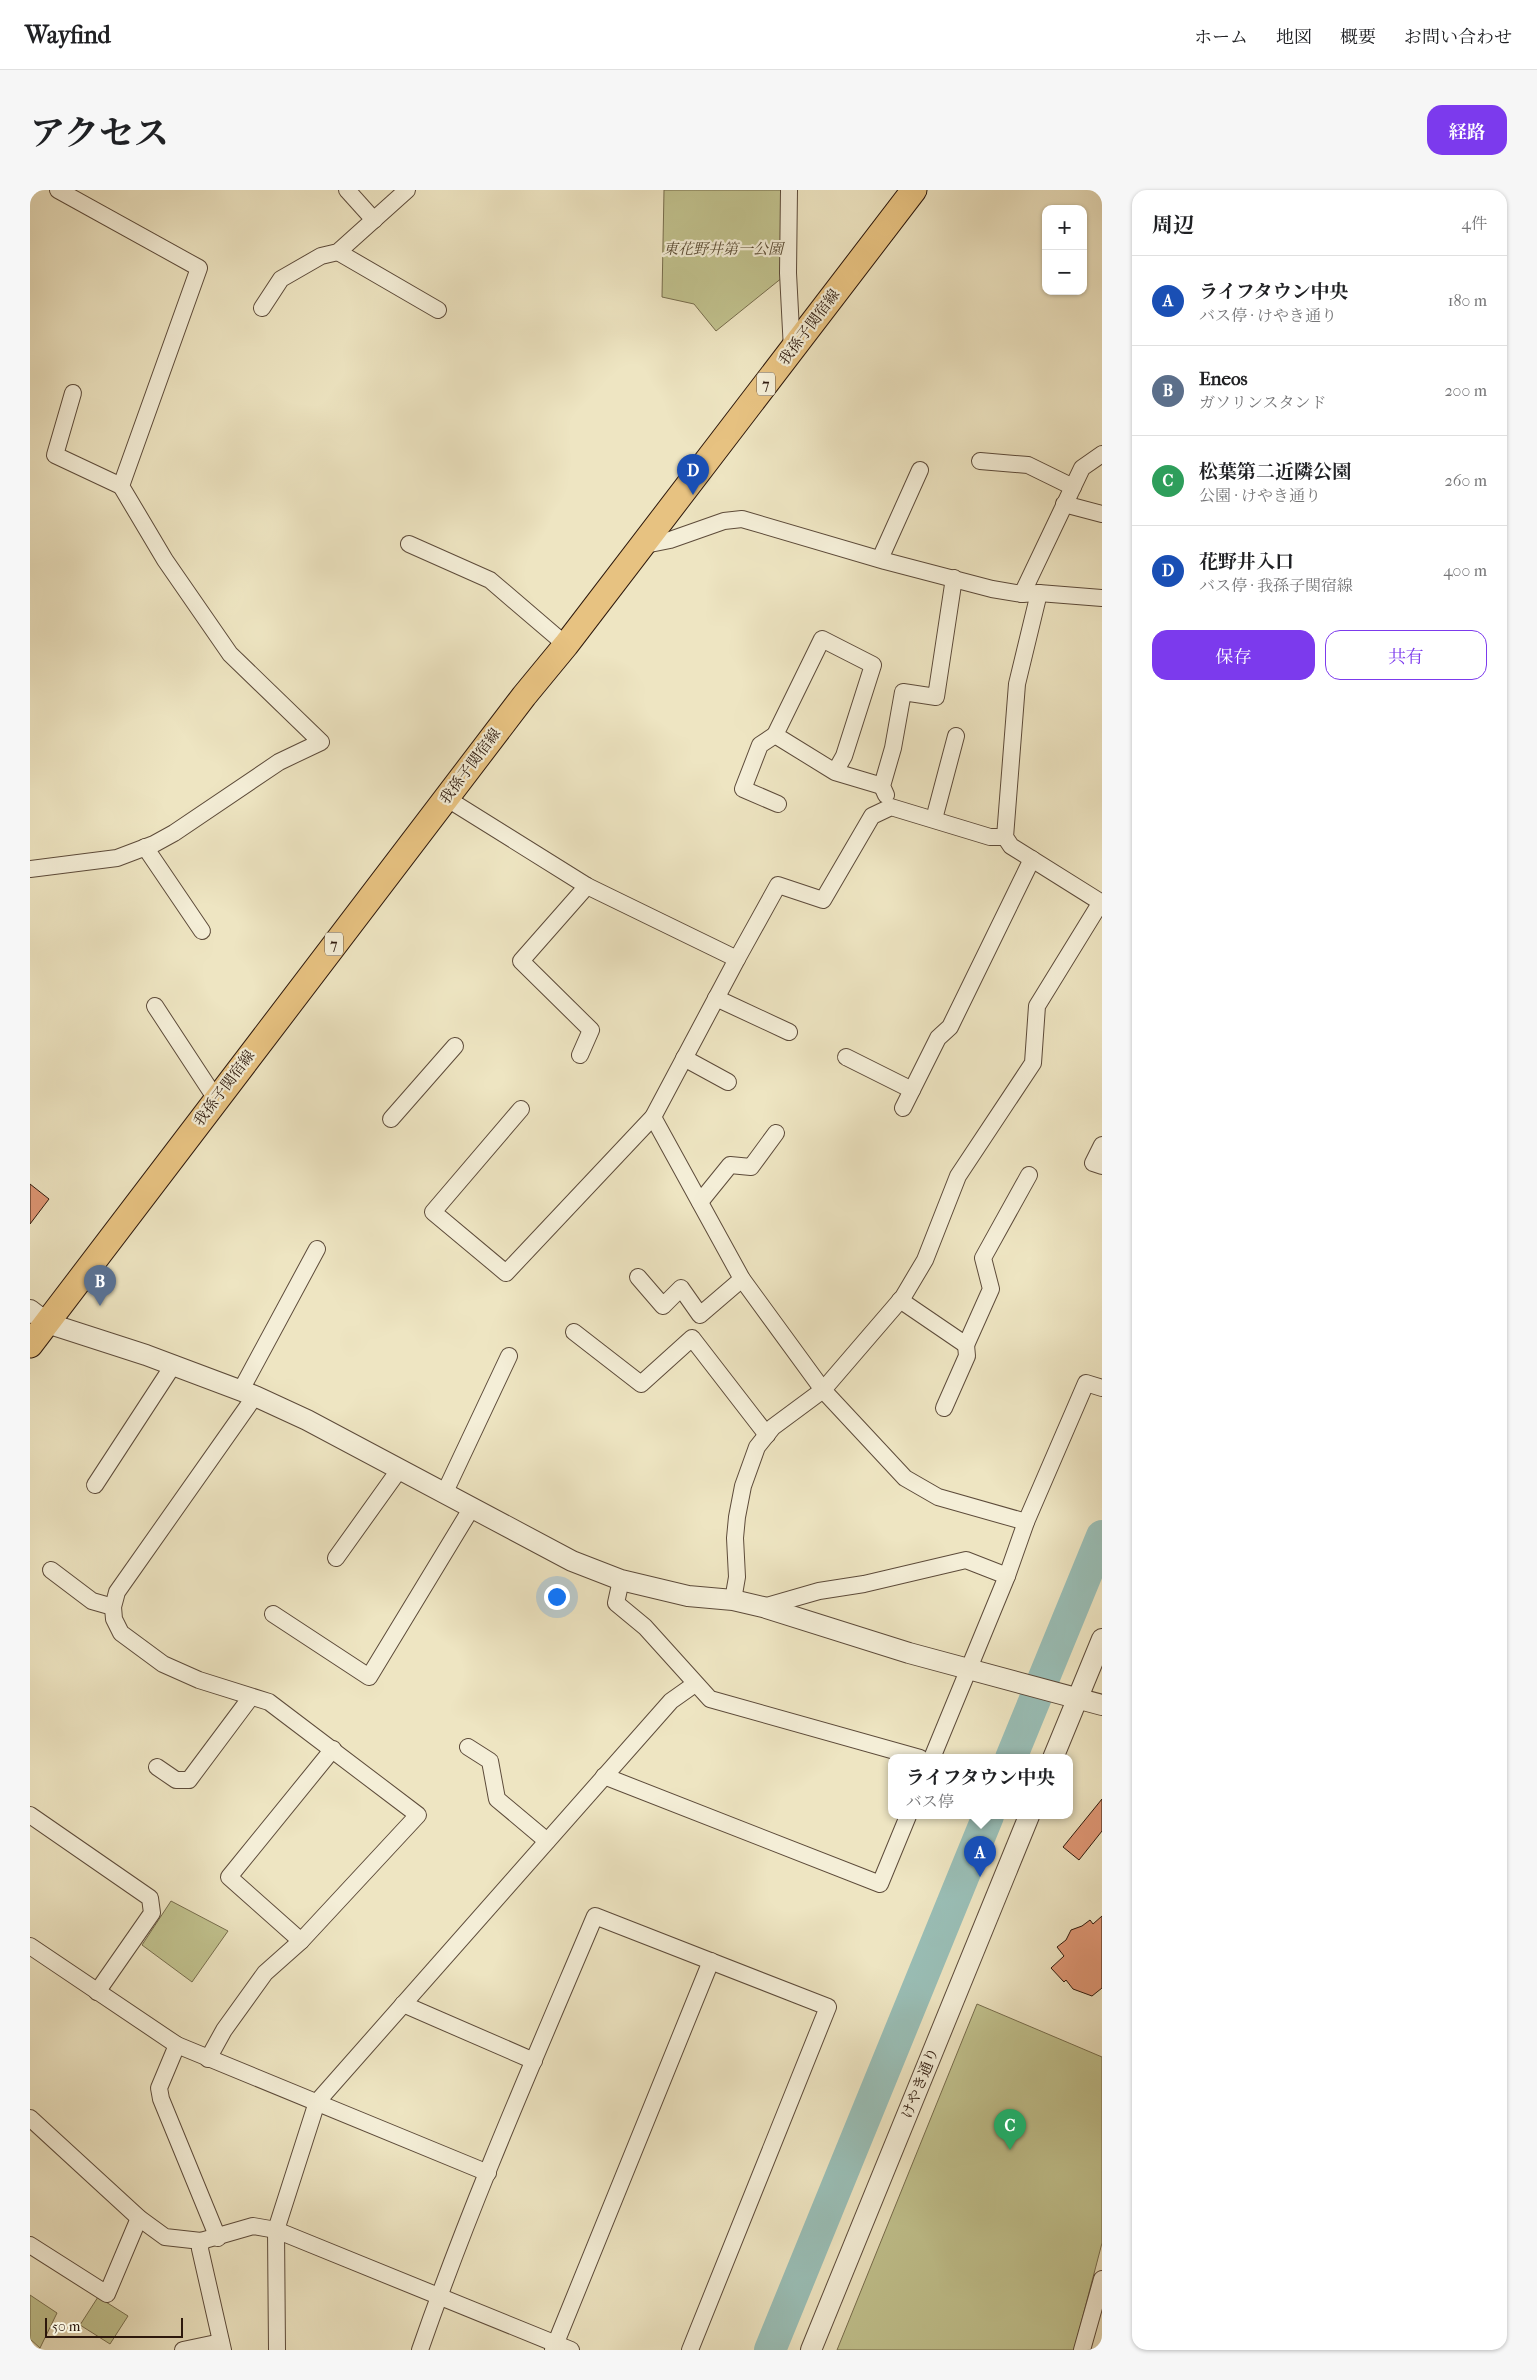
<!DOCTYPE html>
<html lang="ja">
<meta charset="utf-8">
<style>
body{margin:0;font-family:"IM FELL French Canon","Noto Serif JP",serif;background:#f6f6f6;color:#202124}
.controls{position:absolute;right:15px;top:15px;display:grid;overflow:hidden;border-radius:10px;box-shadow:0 1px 4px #0004}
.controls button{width:45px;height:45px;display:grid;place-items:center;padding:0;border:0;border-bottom:1px solid #e0e0e0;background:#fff;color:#202124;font:25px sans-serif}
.scale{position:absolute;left:15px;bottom:12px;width:138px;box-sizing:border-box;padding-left:5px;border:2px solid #2d180c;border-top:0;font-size:14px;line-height:18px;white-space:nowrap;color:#2d180c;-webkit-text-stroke:4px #f4eed7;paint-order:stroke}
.you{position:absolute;left:526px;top:1406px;width:18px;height:18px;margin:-12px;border:4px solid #fff;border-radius:50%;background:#1a73e8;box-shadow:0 0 0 8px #1a73e833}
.badge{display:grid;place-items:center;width:32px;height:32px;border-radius:50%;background:#7c3aed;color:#fff;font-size:16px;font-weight:700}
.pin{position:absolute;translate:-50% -41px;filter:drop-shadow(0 1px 2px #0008)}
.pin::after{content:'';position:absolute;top:26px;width:18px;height:15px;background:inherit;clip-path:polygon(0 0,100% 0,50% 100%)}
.popup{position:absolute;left:858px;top:1564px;width:185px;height:65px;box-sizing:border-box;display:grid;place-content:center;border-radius:10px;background:#fff;filter:drop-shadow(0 1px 4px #0005);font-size:16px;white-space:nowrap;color:#757577}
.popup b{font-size:19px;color:#202124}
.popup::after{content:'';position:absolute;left:50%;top:100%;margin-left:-10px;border:10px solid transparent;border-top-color:#fff}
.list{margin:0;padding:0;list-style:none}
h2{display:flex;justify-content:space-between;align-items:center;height:65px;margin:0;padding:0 20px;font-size:21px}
h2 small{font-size:16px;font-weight:400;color:#757577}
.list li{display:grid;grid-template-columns:32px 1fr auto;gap:15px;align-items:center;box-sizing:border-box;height:90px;padding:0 20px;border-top:1px solid #e0e0e0}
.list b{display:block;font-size:19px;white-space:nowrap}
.list p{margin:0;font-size:16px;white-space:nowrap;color:#757577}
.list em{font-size:16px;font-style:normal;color:#757577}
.actions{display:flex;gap:10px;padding:15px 20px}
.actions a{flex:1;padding:11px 0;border:1px solid #7c3aed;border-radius:15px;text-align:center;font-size:18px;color:#7c3aed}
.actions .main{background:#7c3aed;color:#fff}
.map{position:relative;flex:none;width:1072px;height:2160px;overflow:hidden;border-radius:15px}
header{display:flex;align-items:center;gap:30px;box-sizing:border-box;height:70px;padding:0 25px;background:#fff;border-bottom:1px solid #e0e0e0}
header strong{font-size:24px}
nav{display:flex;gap:28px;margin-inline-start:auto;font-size:18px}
.intro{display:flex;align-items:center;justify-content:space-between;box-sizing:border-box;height:120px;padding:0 30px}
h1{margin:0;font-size:35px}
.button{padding:12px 22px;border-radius:15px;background:#7c3aed;color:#fff;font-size:18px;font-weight:700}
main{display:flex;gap:30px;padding:0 30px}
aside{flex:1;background:#fff;border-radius:15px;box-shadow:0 1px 4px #0004}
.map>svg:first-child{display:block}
.green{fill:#c1c28e;stroke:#776d4d}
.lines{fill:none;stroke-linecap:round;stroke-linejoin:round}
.river{stroke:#9abfb7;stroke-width:32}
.building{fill:#df9775;stroke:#2d180c}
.minor-casing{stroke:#5d4b3a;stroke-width:18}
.tertiary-casing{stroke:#5d4b3a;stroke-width:22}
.primary-casing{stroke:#2d180c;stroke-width:27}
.minor{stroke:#f4eed7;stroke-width:16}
.tertiary{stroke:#f4eed7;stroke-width:20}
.primary{stroke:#e7c281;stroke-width:25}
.labels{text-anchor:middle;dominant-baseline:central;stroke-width:4.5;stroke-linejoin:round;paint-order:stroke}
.shield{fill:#f4eed7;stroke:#695849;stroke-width:1}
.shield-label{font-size:14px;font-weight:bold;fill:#2d180c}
.park-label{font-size:15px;font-style:italic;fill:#594b33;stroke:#f4eed7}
.street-label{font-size:15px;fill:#2d180c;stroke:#f4eed7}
</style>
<header>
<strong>Wayfind</strong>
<nav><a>ホーム</a><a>地図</a><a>概要</a><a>お問い合わせ</a></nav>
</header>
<div class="intro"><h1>アクセス</h1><a class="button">経路</a></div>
<main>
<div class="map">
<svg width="1072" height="2160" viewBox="0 0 1072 2160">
<rect width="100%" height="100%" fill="#eee5c2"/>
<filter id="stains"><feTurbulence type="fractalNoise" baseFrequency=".004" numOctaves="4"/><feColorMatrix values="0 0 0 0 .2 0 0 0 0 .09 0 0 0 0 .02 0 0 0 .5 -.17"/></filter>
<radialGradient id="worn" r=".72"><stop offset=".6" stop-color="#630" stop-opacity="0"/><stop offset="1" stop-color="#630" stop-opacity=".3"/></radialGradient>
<!-- green -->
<g class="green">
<polygon points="634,0 759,0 758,83 686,141 664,114 632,107"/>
<polygon points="141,1711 198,1741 162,1792 112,1755"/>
<polygon points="947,1814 1072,1867 1072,2053 1044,2160 807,2160"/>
<polygon points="0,2105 27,2123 10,2158 0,2149"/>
<polygon points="68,2107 98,2126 80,2154 50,2135"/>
</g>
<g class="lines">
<!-- river -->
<g class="river">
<polyline points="981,1568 1072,1346"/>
<polyline points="740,2160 958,1626"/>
</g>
</g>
<!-- building -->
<g class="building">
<polygon points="0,994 19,1009 0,1034"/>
<polygon points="1072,1609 1072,1641 1049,1670 1033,1657"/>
<polygon points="1072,1726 1072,1798 1062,1806 1043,1799 1036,1790 1034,1792 1021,1778 1034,1766 1027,1757 1036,1750 1041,1740 1052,1736 1060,1730 1063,1734"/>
</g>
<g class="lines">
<!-- minor casing -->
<g class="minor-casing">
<g id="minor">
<polyline points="317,0 344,30"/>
<polyline points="759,0 758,83 762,160"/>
<polyline points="308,62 408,120"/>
<polyline points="232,118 251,89 291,66 308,62 377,0"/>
<polyline points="43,203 25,265 91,296"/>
<polyline points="950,271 998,275 1043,297"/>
<polyline points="1034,314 1072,324"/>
<polyline points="379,354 460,390 536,455"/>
<polyline points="610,356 640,350 694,331 712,329 855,371 962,399 992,404 1009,403 1072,408"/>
<polyline points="850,369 890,280"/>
<polyline points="1009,403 987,494 975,647 981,656 1072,713"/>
<polyline points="992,404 1052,278 1072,264"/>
<polyline points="745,545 730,555 713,599 748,614"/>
<polyline points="805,582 814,566 843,475 792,449 745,545 805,582 852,596"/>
<polyline points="856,605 852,596 863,558 873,502 906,507 924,388"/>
<polyline points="416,608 557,696 707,769 623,927 476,1083 403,1022 491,919"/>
<polyline points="904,629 926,546"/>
<polyline points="115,657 172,741"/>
<polyline points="0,679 87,668 124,654 144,643 249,572 291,552 200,464 135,370 91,296 169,78 28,0"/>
<polyline points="707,769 748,695 793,710 842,626 861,617 960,647 975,647"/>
<polyline points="686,808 759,842"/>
<polyline points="125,816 186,909"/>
<polyline points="550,865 561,840 491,771 557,696"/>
<polyline points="816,867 882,900"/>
<polyline points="654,868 698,892"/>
<polyline points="873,918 908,848 920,837 1002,669"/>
<polyline points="623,927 712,1089 793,1200 875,1288 908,1307 996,1332"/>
<polyline points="361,929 425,856"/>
<polyline points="1072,955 1063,973 1072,976"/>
<polyline points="670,1012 700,975 721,977 746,943"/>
<polyline points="608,1087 633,1116 651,1098 670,1125 712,1089"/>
<polyline points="870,1110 936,1155 961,1099 953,1068 999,985"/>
<polyline points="544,1142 611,1194 662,1148 737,1245"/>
<polyline points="211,1200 287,1059"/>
<polyline points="914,1218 937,1166 936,1155"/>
<polyline points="65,1295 144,1174"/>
<polyline points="414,1304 479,1166"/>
<polyline points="306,1368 369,1280"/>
<polyline points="21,1380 62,1411 83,1417"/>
<polyline points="591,1390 586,1413 615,1437 680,1509 890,1568"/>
<polyline points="703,1410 707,1387 705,1348 707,1327 713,1296 727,1257 743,1237 793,1200 873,1107 895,1070 928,986 1003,873 1007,816 1071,712"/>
<polyline points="733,1417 789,1401 834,1394 936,1370 977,1386"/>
<polyline points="243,1424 339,1487 441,1319"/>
<polyline points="438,1557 460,1571 467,1609 517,1651"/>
<polyline points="902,1568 977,1386 996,1332 1056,1193 1072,1198"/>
<polyline points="127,1577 146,1590 159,1590 221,1507"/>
<polyline points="574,1586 850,1694 878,1626"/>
<polyline points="0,1625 120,1708 122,1723 67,1802"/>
<polyline points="271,1751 199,1687 303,1559"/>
<polyline points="0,1756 147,1855 458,1983"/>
<polyline points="373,1814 504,1871"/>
<polyline points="147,1855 129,1898 131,1909 188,2048"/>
<polyline points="178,1869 194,1840 235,1783 271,1751 388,1625 239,1512 169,1490 133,1474 91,1443 84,1429 83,1417 87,1402 225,1206"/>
<polyline points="0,1928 109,2028 135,2047 171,2051 223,2036 246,2040 541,2160"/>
<polyline points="171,2051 170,2059 193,2160"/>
<polyline points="0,2055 77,2104 109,2028"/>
<polyline points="153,2160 191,2152"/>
<polyline points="247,2160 246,2040 287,1912 641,1511 665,1494"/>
<path d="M390,2160c51,-147 114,-290 175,-434l233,91 -138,343"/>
<polyline points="523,2160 681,1771"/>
<polyline points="1052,2160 1072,2089"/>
</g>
</g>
<!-- tertiary casing -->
<g class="tertiary-casing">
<g id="tertiary">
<polyline points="0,1120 17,1133 116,1165 225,1206 277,1230 542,1371 591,1390 658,1406 703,1410 733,1417 879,1463 1072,1515"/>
<polyline points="1023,1568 1072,1449"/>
<polyline points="781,2160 999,1626"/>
</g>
</g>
<!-- primary casing -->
<g class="primary-casing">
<polyline id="primary" points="0,1155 494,506 536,455 884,0"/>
</g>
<!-- minor -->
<use href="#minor" class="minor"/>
<!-- tertiary -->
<use href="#tertiary" class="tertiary"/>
<!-- primary -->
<use href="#primary" class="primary"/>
</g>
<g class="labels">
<!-- shield labels -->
<g class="shield">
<rect x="727" y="182.5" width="18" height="23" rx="4"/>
<rect x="295" y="742.5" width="18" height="23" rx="4"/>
</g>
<g class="shield-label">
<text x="736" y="194">7</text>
<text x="304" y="754">7</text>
</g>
<!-- park labels -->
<g class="park-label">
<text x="693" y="59">東花野井第一公園</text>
</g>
<!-- street labels -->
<g class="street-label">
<text transform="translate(779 137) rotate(-53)">我孫子関宿線</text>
<text transform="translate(440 576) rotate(-53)">我孫子関宿線</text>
<text transform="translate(194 898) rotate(-53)">我孫子関宿線</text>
<text transform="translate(890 1893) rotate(-68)">けやき通り</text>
</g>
</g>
<rect width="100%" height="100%" filter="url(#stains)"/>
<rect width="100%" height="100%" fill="url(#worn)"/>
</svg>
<div class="controls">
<button>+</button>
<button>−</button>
</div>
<div class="scale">50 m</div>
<div class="you"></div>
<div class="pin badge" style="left:950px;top:1687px;background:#1a4fb4">A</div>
<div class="popup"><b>ライフタウン中央</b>バス停</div>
<div class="pin badge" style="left:70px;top:1116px;background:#5c6f8a">B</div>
<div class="pin badge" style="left:980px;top:1960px;background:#2e9e5b">C</div>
<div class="pin badge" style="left:663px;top:305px;background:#1a4fb4">D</div>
</div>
<aside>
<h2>周辺<small>4件</small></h2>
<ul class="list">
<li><span class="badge" style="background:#1a4fb4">A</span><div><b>ライフタウン中央</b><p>バス停 · けやき通り</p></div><em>180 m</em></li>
<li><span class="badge" style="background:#5c6f8a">B</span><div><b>Eneos</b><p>ガソリンスタンド</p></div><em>200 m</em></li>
<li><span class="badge" style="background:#2e9e5b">C</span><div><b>松葉第二近隣公園</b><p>公園 · けやき通り</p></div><em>260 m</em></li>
<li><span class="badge" style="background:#1a4fb4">D</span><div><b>花野井入口</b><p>バス停 · 我孫子関宿線</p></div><em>400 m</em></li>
</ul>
<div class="actions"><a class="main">保存</a><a>共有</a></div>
</aside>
</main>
